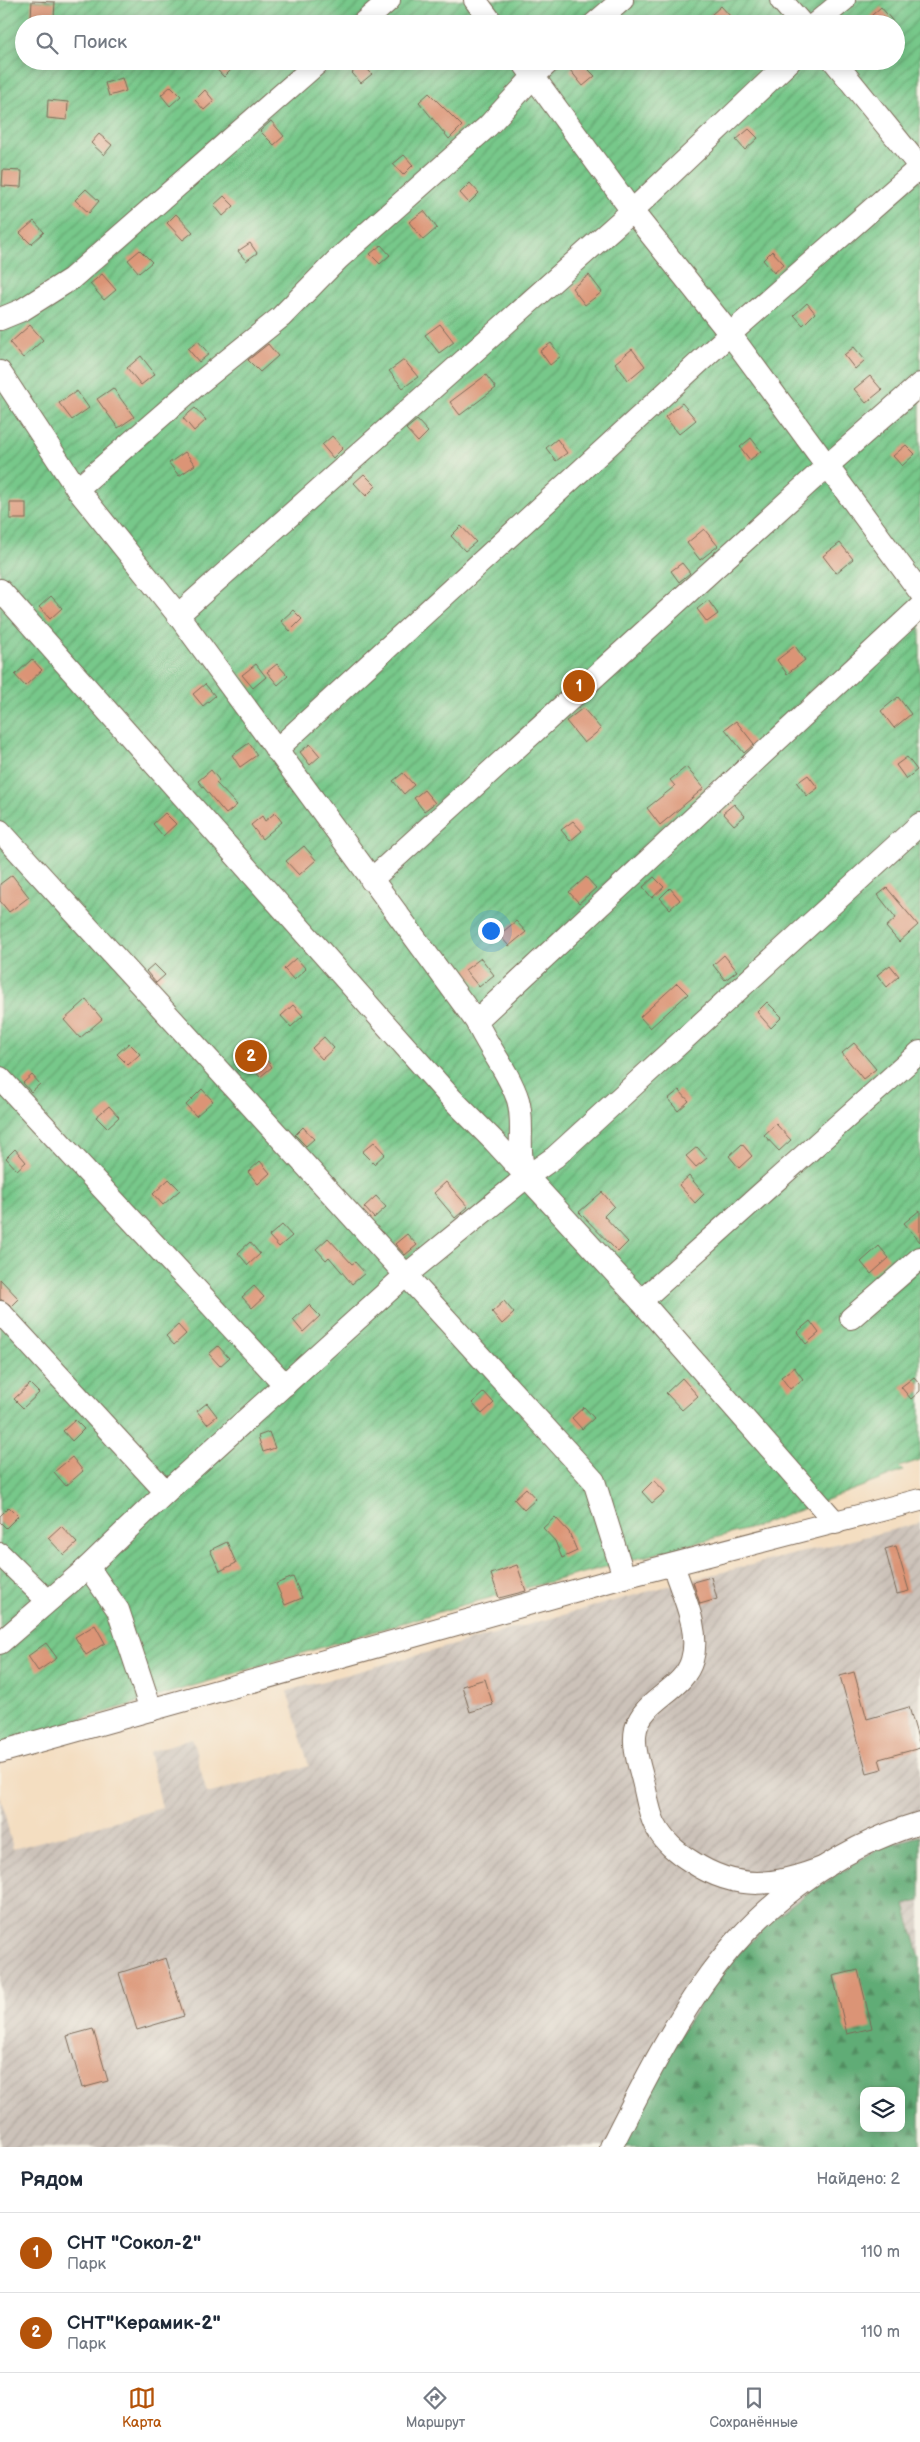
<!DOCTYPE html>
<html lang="ru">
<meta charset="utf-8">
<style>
body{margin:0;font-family:"Balsamiq Sans",sans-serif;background:#f6f6f7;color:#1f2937}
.controls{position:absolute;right:15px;bottom:15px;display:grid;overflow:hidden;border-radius:10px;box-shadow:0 2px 12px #0003}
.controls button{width:45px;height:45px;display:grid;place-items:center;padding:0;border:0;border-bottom:1px solid #e0e1e3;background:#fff;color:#1f2937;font:25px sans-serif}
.you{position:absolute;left:490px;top:930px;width:18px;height:18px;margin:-12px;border:4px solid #fff;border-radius:50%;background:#1a73e8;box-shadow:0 0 0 8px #1a73e833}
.badge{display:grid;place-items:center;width:32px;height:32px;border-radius:50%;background:#b45309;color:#fff;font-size:16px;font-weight:700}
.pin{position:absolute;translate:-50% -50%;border:2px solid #fff;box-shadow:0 1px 5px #0006}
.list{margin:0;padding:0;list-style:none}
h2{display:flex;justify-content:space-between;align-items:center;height:65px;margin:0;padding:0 20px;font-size:21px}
h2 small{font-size:16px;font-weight:400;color:#747a83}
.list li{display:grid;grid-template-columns:32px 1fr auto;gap:15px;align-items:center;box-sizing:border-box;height:80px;padding:0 20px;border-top:1px solid #e0e1e3}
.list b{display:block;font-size:19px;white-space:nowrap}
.list p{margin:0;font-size:16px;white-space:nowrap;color:#747a83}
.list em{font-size:16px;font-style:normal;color:#747a83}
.icon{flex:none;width:28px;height:28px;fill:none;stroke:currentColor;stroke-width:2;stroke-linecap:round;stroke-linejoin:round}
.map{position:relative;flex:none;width:920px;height:2147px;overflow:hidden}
.search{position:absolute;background:#fff;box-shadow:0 2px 12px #0003;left:15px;right:15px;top:15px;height:55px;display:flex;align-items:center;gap:12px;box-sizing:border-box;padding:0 18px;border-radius:28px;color:#747a83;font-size:19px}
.sheet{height:225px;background:#fff}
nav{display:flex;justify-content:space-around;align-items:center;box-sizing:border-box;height:70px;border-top:1px solid #e0e1e3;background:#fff;font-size:14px;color:#747a83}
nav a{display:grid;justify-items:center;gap:2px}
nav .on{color:#b45309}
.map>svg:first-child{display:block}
.industrial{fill:url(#industrial-furrows)}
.forest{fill:url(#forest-firs);stroke:#4e6b4a;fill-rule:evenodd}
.garden{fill:url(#garden-furrows);stroke:#597954;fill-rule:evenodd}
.building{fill:#db9476}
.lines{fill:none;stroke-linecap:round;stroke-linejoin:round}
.minor-casing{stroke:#7c6957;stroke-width:24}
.minor{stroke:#fff;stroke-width:22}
</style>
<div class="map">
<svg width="920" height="2147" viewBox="0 0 920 2147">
<defs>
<pattern id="industrial-furrows" width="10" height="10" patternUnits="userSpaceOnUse" patternTransform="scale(1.25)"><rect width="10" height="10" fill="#ccc2b9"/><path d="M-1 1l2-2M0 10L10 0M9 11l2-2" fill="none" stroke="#b0a79f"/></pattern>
<pattern id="forest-firs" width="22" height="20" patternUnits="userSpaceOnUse" patternTransform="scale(1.25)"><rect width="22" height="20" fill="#61ac76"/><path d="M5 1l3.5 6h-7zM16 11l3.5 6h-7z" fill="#518c60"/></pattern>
<pattern id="garden-furrows" width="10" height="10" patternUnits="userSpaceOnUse" patternTransform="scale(1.25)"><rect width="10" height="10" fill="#77c88a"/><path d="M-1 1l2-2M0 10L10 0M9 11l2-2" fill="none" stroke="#63a370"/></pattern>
</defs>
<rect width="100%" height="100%" fill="#f7f3e8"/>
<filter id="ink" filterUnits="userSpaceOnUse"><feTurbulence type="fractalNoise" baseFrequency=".02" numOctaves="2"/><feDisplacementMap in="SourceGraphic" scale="10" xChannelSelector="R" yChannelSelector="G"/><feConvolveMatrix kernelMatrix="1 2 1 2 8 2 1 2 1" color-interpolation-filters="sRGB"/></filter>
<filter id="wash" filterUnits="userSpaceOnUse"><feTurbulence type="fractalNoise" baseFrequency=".0096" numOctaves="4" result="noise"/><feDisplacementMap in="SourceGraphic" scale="20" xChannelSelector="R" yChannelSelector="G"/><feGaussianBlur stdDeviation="1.12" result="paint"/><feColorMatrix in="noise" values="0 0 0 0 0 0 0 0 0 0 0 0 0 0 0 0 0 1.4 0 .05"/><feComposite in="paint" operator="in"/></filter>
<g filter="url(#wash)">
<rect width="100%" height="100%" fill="#f4dec1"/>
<!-- industrial -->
<g class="industrial">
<polygon points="920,1523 920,1836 883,1846 611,2147 0,2147 0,1794 13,1849 162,1808 149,1752 192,1738 207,1794 309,1766 287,1691 679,1583"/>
<polygon points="920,1901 920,1958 905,1905"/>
</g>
<!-- forest -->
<path class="forest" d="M920,1836v65l-15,4 15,53v189h-309l98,-159 31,-36 34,-33 35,-27 74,-46zM864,2091h37v37h-37z"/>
<!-- garden -->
<path class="garden" d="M0,0h920v1460l-21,7 4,4 -151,57 -293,78 -459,138zM24,24h872v37h-872z"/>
<g id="blocks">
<!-- building -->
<g class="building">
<polygon points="32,1 55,2 54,18 31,17"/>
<polygon points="721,6 730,16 721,24 701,24"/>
<polygon points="881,7 895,24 862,24"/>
<polygon points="209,61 240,61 224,77"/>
<polygon points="580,61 595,76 583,86 570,70"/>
<polygon points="362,64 372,74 361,83 352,73"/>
<polygon points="122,78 126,91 109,96 105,83"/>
<polygon points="171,86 181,96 170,106 161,95"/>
<polygon points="205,90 214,101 204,110 195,100"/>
<polygon points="429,93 462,126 449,139 419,102"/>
<polygon points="48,100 68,102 67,120 47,118"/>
<polygon points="271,121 284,136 274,145 260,131"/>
<polygon points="749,129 758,138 745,150 736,140"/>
<polygon points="99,134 112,145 104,155 91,143"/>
<polygon points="404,155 413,165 403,175 393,164"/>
<polygon points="3,170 22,171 21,187 2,186"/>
<polygon points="470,183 479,193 469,203 460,193"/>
<polygon points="86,189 99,201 89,213 75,200"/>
<polygon points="224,196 234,206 223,216 214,205"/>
<polygon points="424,211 437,228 423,240 409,222"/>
<polygon points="176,214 193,232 183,240 167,223"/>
<polygon points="34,221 44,232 31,244 20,233"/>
<polygon points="250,243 257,253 246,261 238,251"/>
<polygon points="381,245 390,255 380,264 370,254"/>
<polygon points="140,250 152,262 139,273 128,260"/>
<polygon points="772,251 784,264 774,273 763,260"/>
<polygon points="102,274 116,290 104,300 90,284"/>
<polygon points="589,275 602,292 585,305 572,288"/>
<polygon points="807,303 815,313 803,325 794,315"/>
<polygon points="440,324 454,342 439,353 425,335"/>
<polygon points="30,325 43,340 23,358 10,343"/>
<polygon points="198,341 209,354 199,362 188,349"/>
<polygon points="551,343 561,356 550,365 540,351"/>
<polygon points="268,344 278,356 260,372 248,360"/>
<polygon points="854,347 865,360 855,369 844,355"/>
<polygon points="632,349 645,366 628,380 615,363"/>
<polygon points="141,356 155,374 141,385 127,368"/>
<polygon points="404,360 418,377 403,388 389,371"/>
<polygon points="486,375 496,388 460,415 450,402"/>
<polygon points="870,376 882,390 866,403 854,389"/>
<polygon points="113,388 134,417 118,428 97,399"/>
<polygon points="77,391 89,408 72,420 59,403"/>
<polygon points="682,403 696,420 679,434 665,417"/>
<polygon points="195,408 206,420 194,431 183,418"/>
<polygon points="417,420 428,432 418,442 406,429"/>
<polygon points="332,436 343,448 333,458 322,445"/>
<polygon points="751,438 761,451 750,460 740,447"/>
<polygon points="557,439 567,453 556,461 546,448"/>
<polygon points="906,445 915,454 902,466 893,456"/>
<polygon points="185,452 195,465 179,476 169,463"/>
<polygon points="364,474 376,486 366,496 354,483"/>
<rect x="10" y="503" width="16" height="16"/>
<polygon points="461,526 476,542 465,551 451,536"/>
<polygon points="704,529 718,546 700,560 687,543"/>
<polygon points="840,543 853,559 836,573 823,556"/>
<polygon points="682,563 690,573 679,582 671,571"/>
<polygon points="51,596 62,608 50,619 39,607"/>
<polygon points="708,600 718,614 707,622 697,609"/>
<polygon points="293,610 302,619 290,631 281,621"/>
<polygon points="795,646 805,660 787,674 777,660"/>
<polygon points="32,659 42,670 25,686 15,675"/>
<polygon points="256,664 266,677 253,688 242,675"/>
<polygon points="277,664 288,676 278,685 267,672"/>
<polygon points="205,684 215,696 203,706 193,694"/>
<polygon points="898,697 911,714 894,728 881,711"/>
<polygon points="583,708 601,729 584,743 566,721"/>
<polygon points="736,721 754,744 744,753 725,729"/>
<polygon points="249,743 257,755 240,767 232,755"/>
<polygon points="310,744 320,756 310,765 300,752"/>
<polygon points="907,757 917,770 906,779 896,765"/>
<polygon points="686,767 704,788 660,825 647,808 675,786 670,780"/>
<polygon points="211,770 219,780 216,783 237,805 226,814 198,781"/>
<polygon points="403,773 414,785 404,794 393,781"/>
<polygon points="808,775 818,788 807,796 797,783"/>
<polygon points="424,790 435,803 424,811 414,798"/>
<polygon points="734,804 745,816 734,825 723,813"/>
<polygon points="165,813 176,824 163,836 153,824"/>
<polygon points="275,813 282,822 262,839 251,825 262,816 265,821"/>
<polygon points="573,821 582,831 570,841 561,830"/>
<polygon points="304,846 316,860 299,875 286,861"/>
<polygon points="12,875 29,897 9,912 0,901 0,884"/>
<polygon points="586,877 596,888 579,903 569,892"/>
<polygon points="654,877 664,887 652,898 643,887"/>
<polygon points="670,888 680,900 670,909 660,898"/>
<polygon points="887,888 918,925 899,942 886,927 896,918 878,895"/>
<polygon points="516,921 526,932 509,946 499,935"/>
<polygon points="724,955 737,971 725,980 713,965"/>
<polygon points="296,958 306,969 294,980 284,969"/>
<polygon points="481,958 494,975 479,987 465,970"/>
<polygon points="154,964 165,975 156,983 146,971"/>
<polygon points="890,965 899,976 887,987 877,975"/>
<polygon points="677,983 688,994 650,1028 640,1017"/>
<polygon points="86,1000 102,1019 80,1038 64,1020"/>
<polygon points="767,1002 782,1017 771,1028 757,1012"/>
<polygon points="293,1005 303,1016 291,1027 281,1016"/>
<polygon points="324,1037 334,1048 322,1059 312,1048"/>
<polygon points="129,1043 140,1054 128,1065 117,1054"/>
<polygon points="854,1043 876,1069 863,1079 842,1053"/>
<polygon points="263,1055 272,1067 260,1077 250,1066"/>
<polygon points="32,1075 40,1084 31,1092 23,1083"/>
<polygon points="202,1089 213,1101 196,1116 186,1105"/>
<polygon points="679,1090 689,1101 678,1111 668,1099"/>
<polygon points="109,1106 119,1117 107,1128 96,1117"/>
<polygon points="776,1124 791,1140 779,1151 764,1135"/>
<polygon points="303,1127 314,1139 306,1146 295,1135"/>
<polygon points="374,1142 385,1154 374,1164 362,1152"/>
<polygon points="742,1144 752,1156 739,1168 729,1156"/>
<polygon points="697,1147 707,1158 696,1167 686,1156"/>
<polygon points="15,1149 26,1162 17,1170 6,1158"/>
<polygon points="260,1161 270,1173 258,1184 248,1172"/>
<polygon points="689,1176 704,1194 695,1203 679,1185"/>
<polygon points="169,1179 180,1190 163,1205 153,1194"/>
<polygon points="446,1182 468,1207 455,1218 434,1193"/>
<polygon points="602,1192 614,1206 604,1216 628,1242 618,1252 579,1212"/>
<polygon points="376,1196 386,1207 374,1218 364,1207"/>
<polygon points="920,1210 920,1242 904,1223"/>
<polygon points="282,1225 292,1236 279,1247 269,1236"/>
<polygon points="407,1234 417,1245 405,1255 395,1244"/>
<polygon points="328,1238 352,1264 355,1262 365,1273 352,1284 329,1257 326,1260 316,1249"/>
<polygon points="250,1242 260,1254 248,1265 238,1253"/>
<polygon points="879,1246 889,1258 871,1274 861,1262"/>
<polygon points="0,1279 19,1299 12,1306 0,1299"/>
<polygon points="254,1286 264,1297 252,1308 242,1297"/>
<polygon points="504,1301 514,1313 502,1324 492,1312"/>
<polygon points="309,1305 320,1316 303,1332 293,1320"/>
<polygon points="810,1321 819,1333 806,1344 797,1332"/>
<polygon points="178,1325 186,1334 174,1345 166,1336"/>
<polygon points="218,1346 229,1358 220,1366 209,1354"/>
<polygon points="794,1367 803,1379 790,1389 781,1377"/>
<polygon points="914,1377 920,1384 920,1391 911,1399 901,1387"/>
<polygon points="682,1378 698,1396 682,1410 666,1393"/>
<polygon points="30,1384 39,1393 23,1408 14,1399"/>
<polygon points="484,1392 494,1403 482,1414 472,1403"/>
<polygon points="207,1403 217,1416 207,1424 197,1411"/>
<polygon points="584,1407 594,1418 582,1429 572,1418"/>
<polygon points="75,1420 84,1429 72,1441 63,1431"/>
<polygon points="269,1432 275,1448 263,1452 258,1436"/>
<polygon points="72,1457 83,1471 66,1486 54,1472"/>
<polygon points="654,1480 665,1492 652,1503 642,1492"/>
<polygon points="526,1488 536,1499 524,1510 514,1499"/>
<polygon points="9,1507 18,1516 6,1528 0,1522 0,1516"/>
<polygon points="555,1517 569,1532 577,1551 562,1558 555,1541 543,1528"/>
<polygon points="61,1526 77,1543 64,1555 48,1538"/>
<polygon points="227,1542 236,1563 220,1571 210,1550"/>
<polygon points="896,1546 909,1591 897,1594 885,1549"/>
<polygon points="517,1565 526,1591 499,1598 491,1574"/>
<polygon points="293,1577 302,1598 285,1605 276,1584"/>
<polygon points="711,1577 717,1599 700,1604 693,1582"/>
<polygon points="95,1625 105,1643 86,1655 75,1637"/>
<polygon points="46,1643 57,1658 38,1671 28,1656"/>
<polygon points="854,1672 867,1719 909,1707 920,1745 920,1748 879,1759 882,1769 867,1773 840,1676"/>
<polygon points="485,1679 493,1705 470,1712 462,1686"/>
<polygon points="166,1958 184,2016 137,2030 119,1973"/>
<polygon points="858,1970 872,2028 847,2034 833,1976"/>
<polygon points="93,2029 108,2081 82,2088 67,2036"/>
</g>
</g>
</g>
<g filter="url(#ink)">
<use href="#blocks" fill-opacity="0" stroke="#7c6957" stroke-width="1"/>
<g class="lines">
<!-- minor casing -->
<g class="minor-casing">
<g id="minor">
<polyline points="475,0 493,24"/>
<polyline points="781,0 802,24"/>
<polyline points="362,24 389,0"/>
<polyline points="594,24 622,0"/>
<polyline points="815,24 844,0"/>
<polyline points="522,61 632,211 730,334 920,592"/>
<polyline points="834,61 920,167"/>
<polyline points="0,319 22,310 71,279 320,61"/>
<path d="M0,372l77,117 101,126 298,406c12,27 33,51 42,79 5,17 2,34 3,51 0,9 3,18 4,27"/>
<polyline points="77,489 198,384 281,317 338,259 488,126 534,76 550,61"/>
<polyline points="0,590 451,1098 494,1141 641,1301 836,1523"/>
<polyline points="178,615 632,211 790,61"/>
<polyline points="276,750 730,334 920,167"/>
<polyline points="0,831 594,1481 624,1577"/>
<polyline points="371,880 827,466 920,384"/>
<polyline points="476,1021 920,607"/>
<polyline points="0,1078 285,1385"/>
<polyline points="641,1301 920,1052"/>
<polyline points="0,1312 166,1492"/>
<polyline points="851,1318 920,1258"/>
<polyline points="0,1554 47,1600"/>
<path d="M673,1565c9,28 28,65 19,95 -8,30 -49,39 -56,69 -4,18 4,38 8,56 3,13 5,28 11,40 9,17 21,27 37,37 46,30 84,24 133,5"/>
<polyline points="88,1567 118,1610 151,1710"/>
<polyline points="0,1643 88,1567 166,1492 406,1275 525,1178 555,1157 920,824"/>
<polyline points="0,1752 624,1577 920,1500"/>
<path d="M611,2147c28,-55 56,-111 91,-162 52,-75 130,-136 218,-162"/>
</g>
</g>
<!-- minor -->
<use href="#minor" class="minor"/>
</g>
</g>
</svg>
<div class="controls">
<button><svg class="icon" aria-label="layers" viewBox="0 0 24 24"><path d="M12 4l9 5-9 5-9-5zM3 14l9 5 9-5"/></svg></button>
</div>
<div class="you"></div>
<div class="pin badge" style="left:579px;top:686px">1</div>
<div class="pin badge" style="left:251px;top:1056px">2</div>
<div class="search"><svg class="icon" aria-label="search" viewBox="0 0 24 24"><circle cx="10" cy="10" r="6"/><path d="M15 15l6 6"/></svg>Поиск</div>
</div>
<section class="sheet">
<h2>Рядом<small>Найдено: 2</small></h2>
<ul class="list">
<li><span class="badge">1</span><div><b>СНТ &quot;Сокол-2&quot;</b><p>Парк</p></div><em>110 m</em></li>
<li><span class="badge">2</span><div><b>СНТ&quot;Керамик-2&quot;</b><p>Парк</p></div><em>110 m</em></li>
</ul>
</section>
<nav>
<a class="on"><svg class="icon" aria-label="map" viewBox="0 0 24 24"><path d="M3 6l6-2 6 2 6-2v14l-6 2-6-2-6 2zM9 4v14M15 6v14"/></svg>Карта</a>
<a><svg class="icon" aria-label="directions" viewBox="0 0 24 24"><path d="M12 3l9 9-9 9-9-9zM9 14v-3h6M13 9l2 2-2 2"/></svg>Маршрут</a>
<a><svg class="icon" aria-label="saved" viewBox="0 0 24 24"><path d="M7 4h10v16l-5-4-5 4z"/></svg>Сохранённые</a>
</nav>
